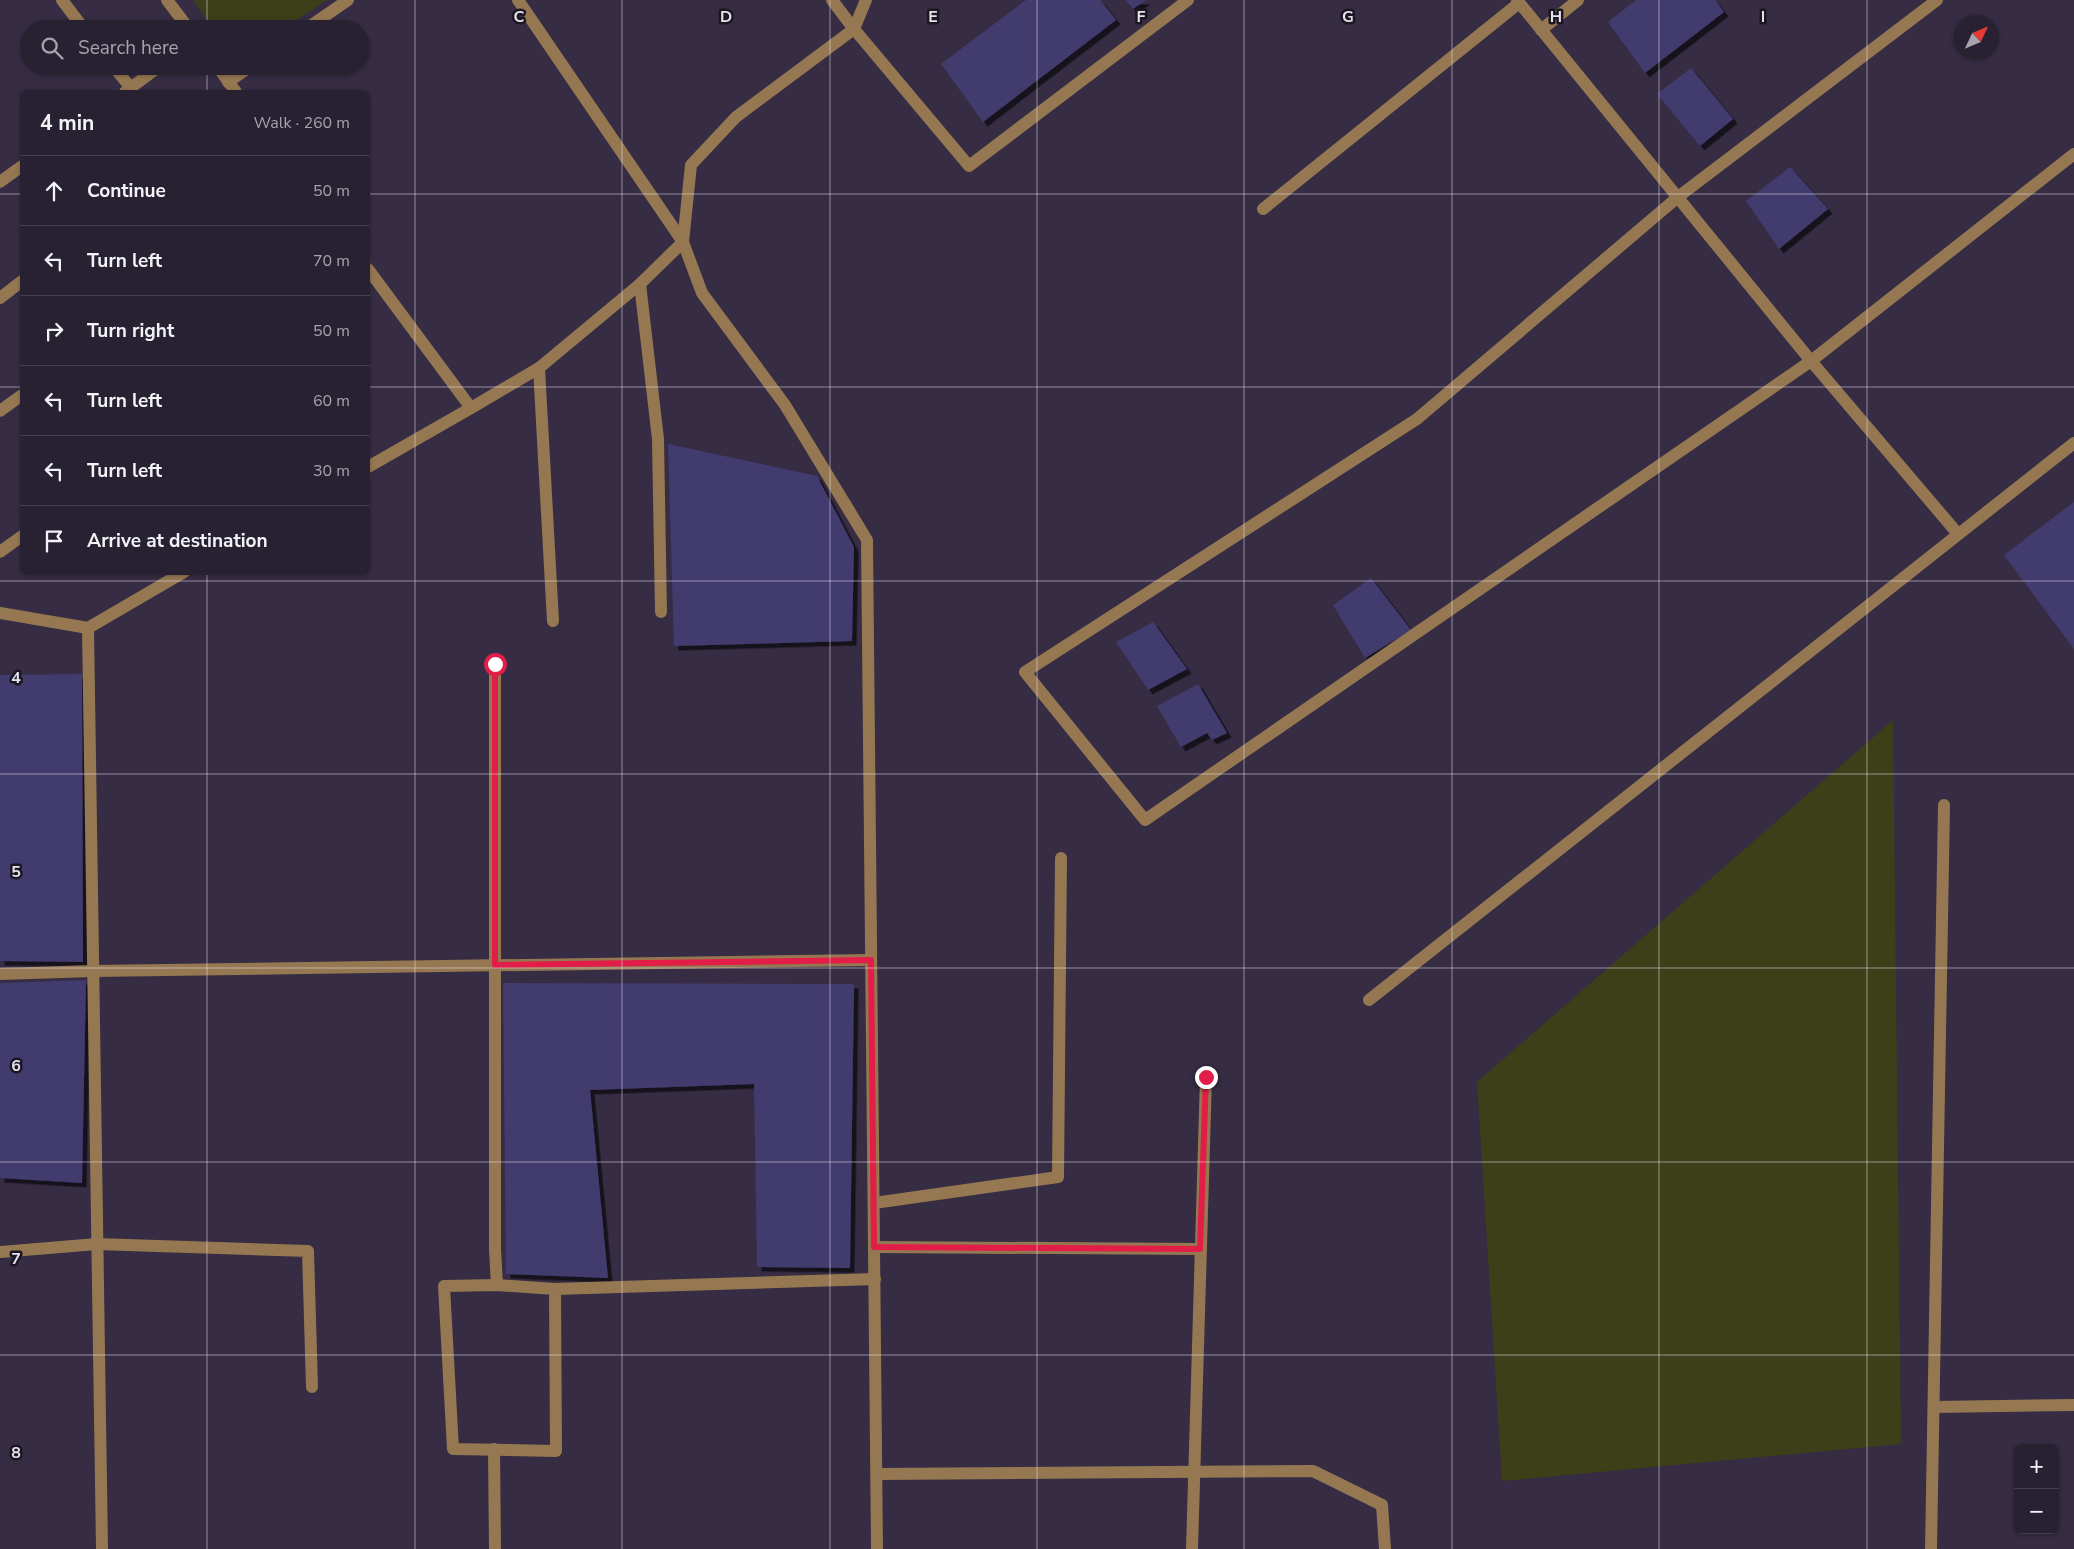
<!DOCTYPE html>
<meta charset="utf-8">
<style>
body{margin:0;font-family:"Nunito Sans",sans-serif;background:#30293a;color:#f1f3f6}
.controls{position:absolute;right:15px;bottom:15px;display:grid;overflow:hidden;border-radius:8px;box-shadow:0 1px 4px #0004}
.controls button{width:45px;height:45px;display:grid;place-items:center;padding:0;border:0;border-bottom:1px solid #443e4d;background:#282132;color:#f1f3f6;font:25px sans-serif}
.compass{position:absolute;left:1954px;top:15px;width:45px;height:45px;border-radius:50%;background:#282132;box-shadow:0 1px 4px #0004;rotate:46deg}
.stop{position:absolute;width:15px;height:15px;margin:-11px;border:4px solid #e11d48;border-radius:50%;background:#fff}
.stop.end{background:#e11d48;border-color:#fff;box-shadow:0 1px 5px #0008}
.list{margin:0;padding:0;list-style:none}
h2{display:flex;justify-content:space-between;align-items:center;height:65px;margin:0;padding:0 20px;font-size:21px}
h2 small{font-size:16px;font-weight:400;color:#a5a3ac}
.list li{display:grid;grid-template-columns:32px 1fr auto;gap:15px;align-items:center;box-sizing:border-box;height:70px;padding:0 20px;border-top:1px solid #443e4d}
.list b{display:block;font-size:19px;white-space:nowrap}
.list em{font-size:16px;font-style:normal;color:#a5a3ac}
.icon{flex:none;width:28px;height:28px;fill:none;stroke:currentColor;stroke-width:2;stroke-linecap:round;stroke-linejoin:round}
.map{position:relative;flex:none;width:2074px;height:1549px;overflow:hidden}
.search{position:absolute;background:#282132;box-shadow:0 1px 4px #0004;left:20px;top:20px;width:350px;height:55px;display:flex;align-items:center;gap:12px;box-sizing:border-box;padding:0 18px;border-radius:28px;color:#a5a3ac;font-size:19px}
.panel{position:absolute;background:#282132;box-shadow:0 1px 4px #0004;left:20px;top:90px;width:350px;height:485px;border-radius:8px}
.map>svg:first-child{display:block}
.green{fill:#3d3f18}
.building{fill:#423b6e;filter:url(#shadow)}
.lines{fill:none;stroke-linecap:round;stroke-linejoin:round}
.minor{stroke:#957851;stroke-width:12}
.route{stroke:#e11d48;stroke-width:6}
.grid{fill:none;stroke:#e6e0ef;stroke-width:1;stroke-opacity:0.55}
.grid-label{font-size:16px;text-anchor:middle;font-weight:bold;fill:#e6e0ef;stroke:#1b1721;stroke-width:5;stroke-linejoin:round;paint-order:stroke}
</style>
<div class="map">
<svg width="2074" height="1549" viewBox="0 0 2074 1549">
<defs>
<filter id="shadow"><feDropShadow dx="4.5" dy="4.5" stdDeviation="0" flood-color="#0009"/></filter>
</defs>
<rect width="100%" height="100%" fill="#362c43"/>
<!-- green -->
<g class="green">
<polygon points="193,0 327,0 283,29 214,29"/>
<polygon points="1893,720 1901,1444 1502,1481 1477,1082"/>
</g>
<!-- building -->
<g class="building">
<polygon points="1026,0 1100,0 1116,20 983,122 941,64"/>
<polygon points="1126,0 1146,0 1133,9"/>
<polygon points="1636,0 1715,0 1724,12 1645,73 1608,22"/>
<polygon points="1691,68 1733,119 1700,146 1657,94"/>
<polygon points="1790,167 1828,209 1779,249 1746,201"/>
<polygon points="668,444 817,476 854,547 852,641 674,646"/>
<polygon points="2074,502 2074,649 2004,555"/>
<polygon points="1371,578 1411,630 1365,658 1333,605"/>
<polygon points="1153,622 1187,669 1148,690 1116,642"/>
<polygon points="82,674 83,962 0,961 0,675"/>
<polygon points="1198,684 1227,733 1212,740 1207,733 1181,747 1157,706"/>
<polygon points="86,980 82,1183 0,1178 0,983"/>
<polygon points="503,983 854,984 850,1268 757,1267 754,1084 590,1090 608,1278 506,1274"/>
</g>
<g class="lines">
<!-- minor -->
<g class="minor">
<polyline points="62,0 84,29"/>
<polyline points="167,0 189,29"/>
<polyline points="518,0 683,242"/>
<polyline points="832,0 854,29"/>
<polyline points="1517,0 1811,361 1958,534"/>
<polyline points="1937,0 1678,197 1417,419 1025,672 1145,820 1811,361 2074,154"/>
<polyline points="306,29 348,0"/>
<polyline points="854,29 866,0"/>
<polyline points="1541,30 1578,0"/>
<polyline points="113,66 131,88"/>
<polyline points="217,66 236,92"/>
<polyline points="228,82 251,66"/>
<polyline points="125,92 160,66"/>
<polyline points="0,182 22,166"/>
<polyline points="1263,209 1519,3"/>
<polyline points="683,242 691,165 736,117 854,29 969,166 1188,0"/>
<polyline points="368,269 471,408 368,467"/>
<polyline points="640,284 658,439 661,612"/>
<polyline points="0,298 22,281"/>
<polyline points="539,368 553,621"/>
<polyline points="471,408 539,368 640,284 683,242 702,293 785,405 867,540 877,1549"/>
<polyline points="0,411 22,395"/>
<polyline points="0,552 22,536"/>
<polyline points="0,613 88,628"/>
<polyline points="495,664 495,1249 497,1285"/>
<polyline points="0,974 93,971 871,960"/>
<polyline points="1369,1000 2074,443"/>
<polyline points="874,1203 1058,1177 1061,858"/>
<polyline points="874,1247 1200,1249"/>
<polyline points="0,1252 97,1244 308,1251 312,1387"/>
<polyline points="555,1289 556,1451 453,1449 444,1286 497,1285 555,1289 875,1279"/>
<polyline points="1934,1407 2074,1405"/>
<polyline points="494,1449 495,1549"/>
<polyline points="877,1474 1313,1471 1382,1505 1385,1549"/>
<polyline points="102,1549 88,628 184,572"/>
<polyline points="1192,1549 1206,1077"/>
<polyline points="1931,1549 1944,805"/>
</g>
</g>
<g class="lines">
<!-- route -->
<polyline class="route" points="495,664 495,965 871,960 874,1247 1200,1249 1206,1077"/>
</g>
<!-- grid -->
<path class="grid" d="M207,0v29M415,0v1549M622,0v1549M830,0v1549M1037,0v1549M1244,0v1549M1452,0v1549M1659,0v1549M1867,0v1549M207,66v26M0,194h22M368,194h1706M0,387h22M368,387h1706M207,572v977M0,581h2074M0,774h2074M0,968h2074M0,1162h2074M0,1355h2074"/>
<g class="grid-label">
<text x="519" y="22">C</text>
<text x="726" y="22">D</text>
<text x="933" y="22">E</text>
<text x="1141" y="22">F</text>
<text x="1348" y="22">G</text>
<text x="1556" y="22">H</text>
<text x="1763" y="22">I</text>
<text x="16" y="683">4</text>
<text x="16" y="877">5</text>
<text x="16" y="1071">6</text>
<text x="16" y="1264">7</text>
<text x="16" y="1458">8</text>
</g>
</svg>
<div class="controls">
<button>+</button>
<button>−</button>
</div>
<svg class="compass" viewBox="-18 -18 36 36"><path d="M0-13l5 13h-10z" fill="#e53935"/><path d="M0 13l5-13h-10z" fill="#a5a3ac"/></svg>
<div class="stop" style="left:495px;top:664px"></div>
<div class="stop end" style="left:1206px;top:1077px"></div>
<div class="search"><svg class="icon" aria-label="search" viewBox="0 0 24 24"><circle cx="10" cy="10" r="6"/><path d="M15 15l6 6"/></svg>Search here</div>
<section class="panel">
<h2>4 min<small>Walk · 260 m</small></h2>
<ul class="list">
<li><svg class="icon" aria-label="ahead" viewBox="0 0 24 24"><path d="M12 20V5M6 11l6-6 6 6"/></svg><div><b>Continue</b></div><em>50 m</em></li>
<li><svg class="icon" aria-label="left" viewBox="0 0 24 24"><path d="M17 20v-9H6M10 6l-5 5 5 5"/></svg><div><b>Turn left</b></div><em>70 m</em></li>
<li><svg class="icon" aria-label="right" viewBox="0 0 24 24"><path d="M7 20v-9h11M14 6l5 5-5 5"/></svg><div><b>Turn right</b></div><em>50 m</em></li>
<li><svg class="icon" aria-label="left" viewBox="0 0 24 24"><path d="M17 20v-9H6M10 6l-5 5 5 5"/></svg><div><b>Turn left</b></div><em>60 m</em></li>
<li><svg class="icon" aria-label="left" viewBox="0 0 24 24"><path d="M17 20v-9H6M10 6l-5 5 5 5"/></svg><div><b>Turn left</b></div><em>30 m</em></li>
<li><svg class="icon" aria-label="arrive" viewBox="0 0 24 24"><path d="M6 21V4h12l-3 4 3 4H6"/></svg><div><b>Arrive at destination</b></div></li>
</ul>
</section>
</div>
